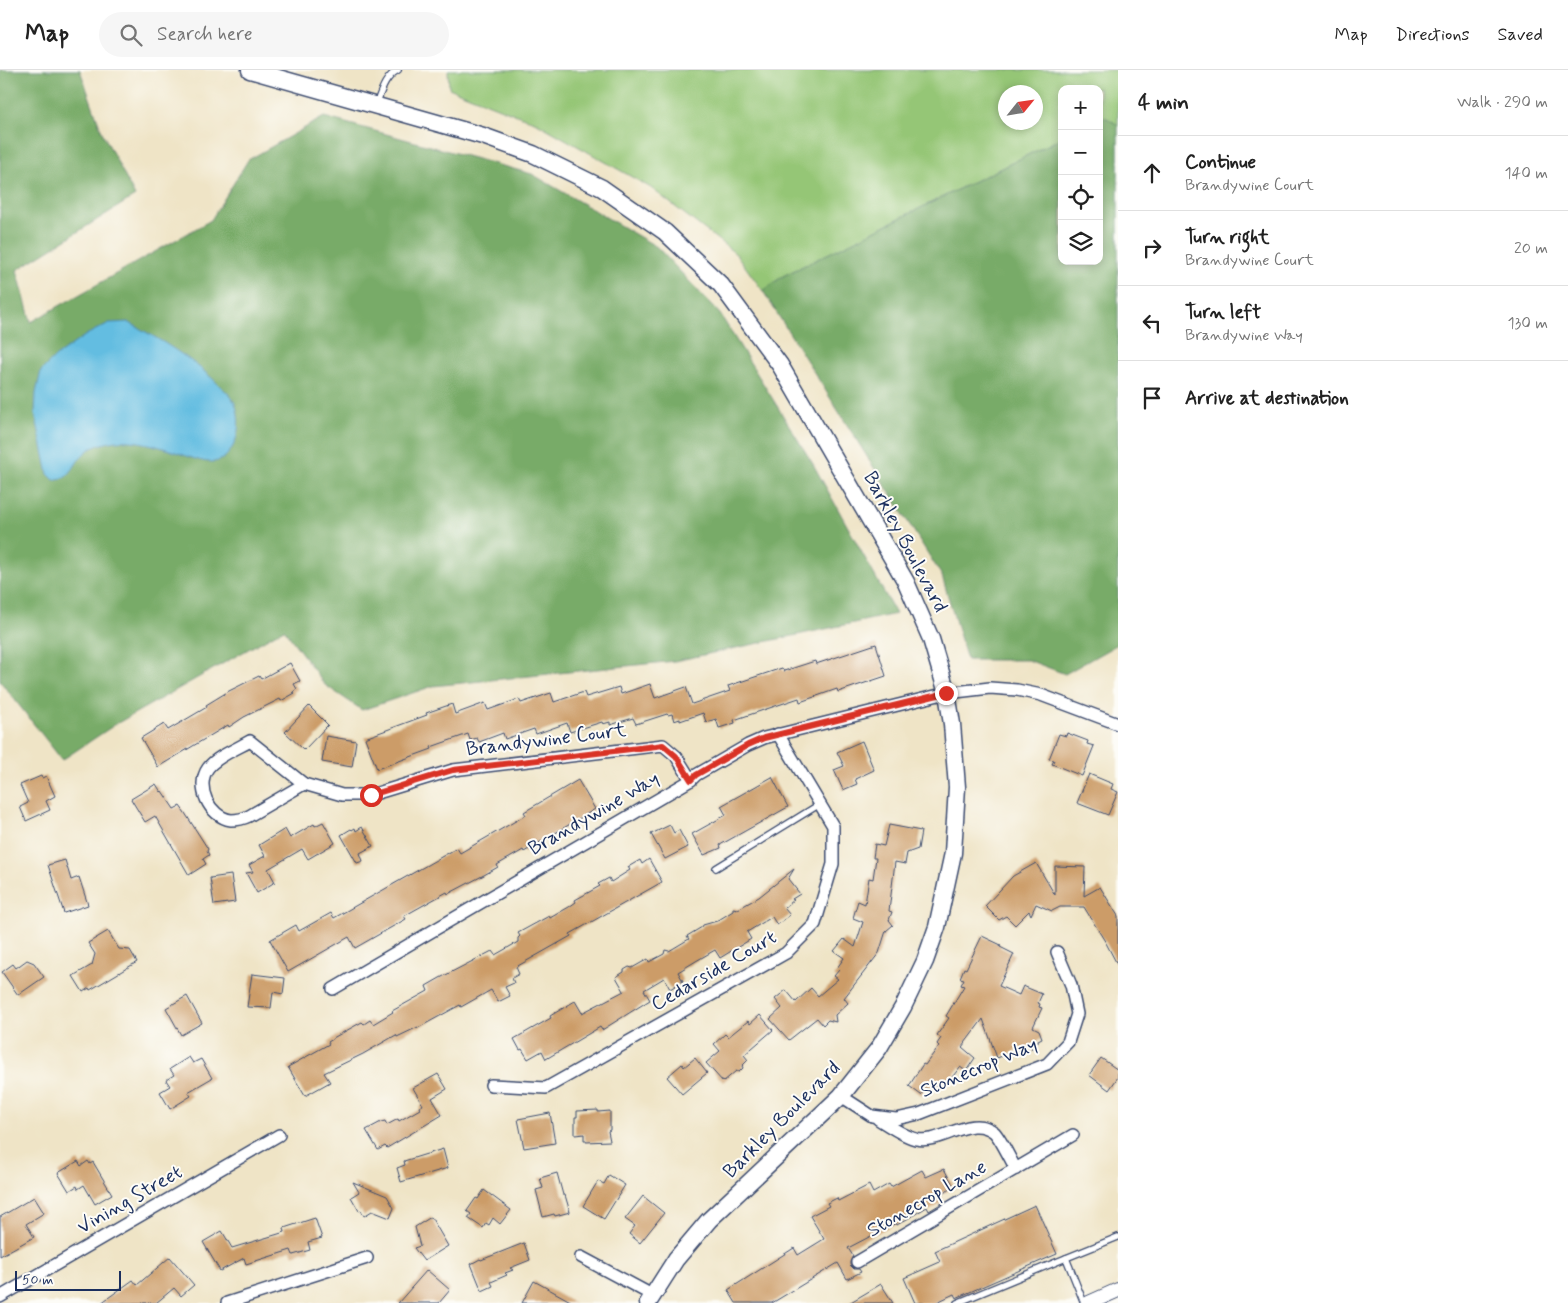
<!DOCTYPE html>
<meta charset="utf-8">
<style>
body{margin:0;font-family:Mynerve,sans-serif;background:#f6f6f6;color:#222}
.controls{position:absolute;right:15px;top:15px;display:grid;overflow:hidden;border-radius:10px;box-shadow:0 2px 8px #0003}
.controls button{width:45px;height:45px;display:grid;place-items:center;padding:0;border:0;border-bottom:1px solid #e0e0e0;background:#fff;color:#222;font:25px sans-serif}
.compass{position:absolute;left:998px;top:15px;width:45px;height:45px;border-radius:50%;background:#fff;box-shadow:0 2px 8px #0003;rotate:60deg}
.scale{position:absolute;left:15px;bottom:12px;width:106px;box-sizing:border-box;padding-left:5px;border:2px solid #1b2f5e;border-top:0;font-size:14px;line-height:18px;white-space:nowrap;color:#1b2f5e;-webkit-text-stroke:4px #fdfcf7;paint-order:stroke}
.stop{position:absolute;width:15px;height:15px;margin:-11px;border:4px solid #d93025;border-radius:50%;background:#fff}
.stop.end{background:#d93025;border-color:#fff;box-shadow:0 1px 5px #0008}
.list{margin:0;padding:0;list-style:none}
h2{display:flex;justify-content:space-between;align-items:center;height:65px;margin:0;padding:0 20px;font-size:21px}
h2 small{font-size:16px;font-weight:400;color:#767676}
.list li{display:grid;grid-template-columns:32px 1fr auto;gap:15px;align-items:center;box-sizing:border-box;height:75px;padding:0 20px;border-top:1px solid #e0e0e0}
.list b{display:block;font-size:19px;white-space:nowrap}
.list p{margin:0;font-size:16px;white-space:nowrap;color:#767676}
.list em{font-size:16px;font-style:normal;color:#767676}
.icon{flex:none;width:28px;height:28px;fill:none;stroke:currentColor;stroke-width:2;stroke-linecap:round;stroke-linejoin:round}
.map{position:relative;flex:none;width:1118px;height:1233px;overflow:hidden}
header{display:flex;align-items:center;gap:30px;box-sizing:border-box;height:70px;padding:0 25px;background:#fff;border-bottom:1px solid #e0e0e0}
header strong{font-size:24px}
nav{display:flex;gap:28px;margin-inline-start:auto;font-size:18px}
.search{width:350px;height:45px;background:#f6f6f6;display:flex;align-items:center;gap:12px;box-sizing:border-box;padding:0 18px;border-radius:28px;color:#767676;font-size:19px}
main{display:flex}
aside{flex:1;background:#fff}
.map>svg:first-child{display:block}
.green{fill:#95c676;stroke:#587a6a;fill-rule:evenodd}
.forest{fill:#78ab67;stroke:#4a6d62}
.water{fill:#64bde1;stroke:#4076a0}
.building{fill:#cc9c67}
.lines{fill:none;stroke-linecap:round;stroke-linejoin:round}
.service-casing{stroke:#3b4a6e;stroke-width:8}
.minor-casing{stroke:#3b4a6e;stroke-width:14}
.tertiary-casing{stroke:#3b4a6e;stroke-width:16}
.secondary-casing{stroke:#3b4a6e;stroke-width:19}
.service{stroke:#fff;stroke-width:5.5}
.minor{stroke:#fff;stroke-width:11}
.tertiary{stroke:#fff;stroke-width:14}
.secondary{stroke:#fff;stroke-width:16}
.route{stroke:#d93025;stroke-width:6}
.labels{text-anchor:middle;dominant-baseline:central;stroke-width:4;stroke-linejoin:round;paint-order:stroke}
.street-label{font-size:20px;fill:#1b2f5e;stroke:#fdfcf7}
</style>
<header>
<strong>Map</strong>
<div class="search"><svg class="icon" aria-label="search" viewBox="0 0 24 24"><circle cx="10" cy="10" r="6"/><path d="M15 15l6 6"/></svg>Search here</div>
<nav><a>Map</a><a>Directions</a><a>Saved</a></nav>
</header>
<main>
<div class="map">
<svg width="1118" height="1233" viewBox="0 0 1118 1233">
<rect width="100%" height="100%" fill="#fdfcf7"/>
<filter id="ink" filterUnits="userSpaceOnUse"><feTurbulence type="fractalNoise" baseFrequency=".02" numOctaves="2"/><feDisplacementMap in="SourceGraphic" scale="10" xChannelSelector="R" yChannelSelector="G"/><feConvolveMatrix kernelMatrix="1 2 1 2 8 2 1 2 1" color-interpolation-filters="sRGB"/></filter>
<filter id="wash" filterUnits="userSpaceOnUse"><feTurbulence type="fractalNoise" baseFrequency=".0096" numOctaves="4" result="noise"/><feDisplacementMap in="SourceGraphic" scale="20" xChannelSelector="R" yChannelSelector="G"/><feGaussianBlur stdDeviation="1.12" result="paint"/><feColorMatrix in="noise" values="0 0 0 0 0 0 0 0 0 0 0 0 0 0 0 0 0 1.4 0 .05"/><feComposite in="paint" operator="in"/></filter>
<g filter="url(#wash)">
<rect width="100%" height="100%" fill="#efe4c6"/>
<!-- green -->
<path class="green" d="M448,0h670v55l-13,-8 -6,2v-30h-37v49l-279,138 -20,15 -27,-37 -85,-66 -114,-65 -88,-35zM1006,22h30v30h-30z"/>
<!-- forest -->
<g class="forest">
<polygon points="0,0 80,0 102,62 135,126 17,200 31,252 211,150 248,90 324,47 532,104 657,177 720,244 813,394 896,544 675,591 433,616 362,640 325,615 284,559 116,654 62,690 0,611"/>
<polygon points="1105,47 1118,55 1118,574 1065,604 1028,590 967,590 942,506 763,221 783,206 1062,68 1062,191 1099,191 1099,49"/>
</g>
<!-- water -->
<path class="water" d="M128,252c33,18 67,38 93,65 4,3 8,7 11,11 8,12 8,31 3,44 -5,11 -11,20 -24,20 -10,0 -21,-5 -30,-8 -19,-7 -50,-17 -70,-12 -7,1 -20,5 -25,10 -12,9 -14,29 -32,28l-6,-6 -13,-61 1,-20 5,-22 15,-15 30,-21 23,-12z"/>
<g id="blocks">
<!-- building -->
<g class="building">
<polygon points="876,574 886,606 838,622 837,619 800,632 799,628 734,650 735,653 719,658 716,649 706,652 703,643 680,651 680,649 674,651 672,644 668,645 667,644 636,654 633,648 610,655 610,652 603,654 602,652 570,662 567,653 536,664 534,659 505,669 503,663 479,672 477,668 470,670 468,664 431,677 432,679 377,699 365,668 427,645 426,643 452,634 455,644 485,633 488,640 519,629 521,633 551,623 554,632 584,622 586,627 619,617 621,624 650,614 655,628 686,617 692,634 730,621 728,616 782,598 784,601 815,591 816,594"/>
<polygon points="290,593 300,611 294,614 297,619 293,622 295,623 281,631 280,629 244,647 229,657 228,655 158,697 141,668 164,654 168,660 207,637 206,635 229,621 259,606 261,609"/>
<polygon points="309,636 328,655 304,680 285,662"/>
<polygon points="1067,663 1088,671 1087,674 1094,676 1082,706 1052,694 1054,690 1049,689 1059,664 1066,666"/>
<polygon points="326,666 356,671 352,697 322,692"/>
<polygon points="862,671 874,700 855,709 857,714 843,720 834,700 844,696 837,682"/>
<polygon points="1089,704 1113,714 1111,719 1118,722 1108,745 1077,733"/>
<polygon points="41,706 42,708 46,706 55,726 46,731 50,740 26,751 20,737 28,733 20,715"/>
<polygon points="772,707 788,737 720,775 721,778 704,785 692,764 726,745 721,736"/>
<polygon points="578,710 595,739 524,782 523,780 518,783 497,795 498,797 484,805 448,824 447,822 404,846 406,849 355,878 349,867 288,902 270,870 296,855 299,861 331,843 334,848 457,778 460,783 526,745 524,742"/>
<polygon points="156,714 161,722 162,721 174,739 180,736 185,743 208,779 207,781 209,785 203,789 206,794 189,805 155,746 145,752 131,729"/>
<polygon points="323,752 335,773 308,789 302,779 268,799 275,812 257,823 246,803 253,802 249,795 265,786 259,775 285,759 290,768 314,754 315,756"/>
<polygon points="670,755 674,763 679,760 688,777 665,789 651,764"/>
<polygon points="889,755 921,761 918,779 907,783 905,794 895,792 889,841 892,842 889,850 893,855 886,861 879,883 844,928 848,933 835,945 836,952 828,950 823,955 817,948 789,970 770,949 782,938 775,929 786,920 796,932 811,918 818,926 838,909 834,906 839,900 837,898 844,888 834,881 844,869 855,877 863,852 853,848 858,831 865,834 869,808 873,809 876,788 873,788 875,774 884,776"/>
<polygon points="362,757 373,776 360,783 363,791 357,793 341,765 351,759 352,760 355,758 356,761"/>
<polygon points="649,789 662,812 570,864 571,866 516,897 519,904 512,908 514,913 505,917 510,926 498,932 491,920 461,937 460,935 418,958 418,957 397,967 396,965 363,984 324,1003 330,1012 305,1026 288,997 329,974 328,972 333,969 333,968 362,952 364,954 370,950 373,954 393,942 392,941 428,921 426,916 440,908 492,881 495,885 518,872 518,868 520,866 518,863 549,846 550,848 569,837 576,832 575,830 600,816 598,814 609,808 611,812 630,800 628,797 640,790 642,794"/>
<polygon points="65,790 71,810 79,807 88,835 64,843 48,795"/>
<polygon points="1036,793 1055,825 1055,796 1085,797 1084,826 1100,817 1118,846 1118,896 1106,873 1084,837 1060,837 1052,841 1036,834 1031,845 1029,841 1015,855 1006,846 999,850 985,836 1013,806"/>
<polygon points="794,799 788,809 800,824 792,829 794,830 784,838 790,845 777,855 772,847 747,862 751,869 720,888 715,880 696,891 678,902 683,911 670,919 664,908 644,920 650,930 602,960 600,957 546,989 542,981 528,989 522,979 520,980 514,969 551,948 550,946 575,931 582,943 624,921 616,907 624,902 624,900 629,897 632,898 648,889 649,892 664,884 665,880 669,881 689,869 687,866 702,857 703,855 717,851 733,841 733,838 738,839 759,827"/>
<polygon points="231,805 235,832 214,835 210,808"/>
<polygon points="108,861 119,879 130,880 137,892 90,920 89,918 83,922 73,906 92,895 95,884 88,873"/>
<polygon points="982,866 1001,875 1000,877 1014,884 999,916 1019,925 1023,916 1042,924 1038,933 1040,934 1039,937 1042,938 1033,957 1039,960 1042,968 1038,970 1038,972 1031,975 1032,979 1019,984 1018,980 997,988 983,949 962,977 975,988 966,1001 960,997 947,1014 944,1012 940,1017 936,1014 930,1022 926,1018 921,1025 909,1016 923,994 925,995 939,976 937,974 941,968 937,965 949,948 946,946 964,916 961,915 964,909 960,908 964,898 966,899"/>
<polygon points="27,890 34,893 44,907 18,925 2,902 13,894 16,898"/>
<polygon points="252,904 285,908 283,924 273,922 271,938 247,937"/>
<polygon points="187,926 202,953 181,965 166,938"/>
<polygon points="760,945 773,960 744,985 748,990 742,996 743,998 739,1002 736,1001 723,1012 706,993 720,981 714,974 725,964 728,967 748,951 750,954"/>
<polygon points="189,987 193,993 201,989 212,1008 188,1022 191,1026 170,1039 160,1022 170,1016 166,1010 174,1005 170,999"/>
<polygon points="695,988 707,1003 682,1024 667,1007 682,994 684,997"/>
<polygon points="1101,988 1118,1000 1118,1007 1109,1020 1089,1005"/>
<polygon points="438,1004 447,1019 432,1028 442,1045 387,1078 385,1076 378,1080 366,1060 381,1052 385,1051 387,1055 398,1049 399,1051 420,1039 419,1037 423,1035 413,1018"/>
<polygon points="598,1040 598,1042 610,1041 610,1060 608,1061 610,1071 586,1072 586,1070 584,1070 584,1064 575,1065 575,1047 577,1047 577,1041"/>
<polygon points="550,1043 555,1073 524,1078 518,1049"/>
<polygon points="443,1079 448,1098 401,1112 397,1098 405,1095 404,1091"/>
<polygon points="78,1091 81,1096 88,1091 90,1094 93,1092 112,1124 95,1134 84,1115 78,1119 77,1116 69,1121 58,1103"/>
<polygon points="944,1099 954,1117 940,1125 944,1132 929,1141 927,1137 897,1155 896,1153 848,1178 853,1186 850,1192 850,1195 854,1199 859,1199 861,1202 847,1209 838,1193 772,1233 736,1233 728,1220 794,1178 798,1185 824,1169 810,1146 829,1136 827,1133 837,1128 838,1131 869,1115 873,1123 889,1114 891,1117 922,1100 926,1107"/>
<polygon points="557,1103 563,1125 565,1125 570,1142 555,1146 554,1144 543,1147 536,1120 543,1118 540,1108"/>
<polygon points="609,1105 625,1115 604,1149 583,1136 598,1111 604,1114"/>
<polygon points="353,1112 387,1126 394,1138 390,1148 372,1141 364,1146 361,1140 359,1141 351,1127 359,1122"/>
<polygon points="484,1120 511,1140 500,1154 493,1148 489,1155 486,1153 483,1158 468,1148 471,1144 467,1141 476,1128 478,1129"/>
<polygon points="643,1126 664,1143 640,1173 629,1164 635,1156 625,1149"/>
<polygon points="34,1127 44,1143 26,1154 34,1167 0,1186 0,1147"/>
<polygon points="1035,1135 1057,1184 956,1228 954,1224 935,1233 915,1233 904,1208 940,1192 935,1181"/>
<polygon points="431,1147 448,1176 424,1191 414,1178 420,1176 415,1157"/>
<polygon points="315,1148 322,1168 308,1172 310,1180 293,1185 291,1180 246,1194 244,1188 220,1201 203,1172 222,1161 232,1178 285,1162 284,1158"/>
<polygon points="524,1173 530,1190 510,1198 513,1200 505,1203 507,1205 491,1212 493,1216 482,1221 471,1194 480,1189 481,1190"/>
<polygon points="170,1187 194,1215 181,1226 174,1218 156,1233 101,1233 133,1210 137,1215"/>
<polygon points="427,1200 450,1220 439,1233 398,1233"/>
<polygon points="534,1211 574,1233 522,1233"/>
<polygon points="881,1214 893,1233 849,1233 866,1223"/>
</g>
</g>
</g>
<g filter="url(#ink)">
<use href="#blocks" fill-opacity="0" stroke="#3b4a6e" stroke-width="1"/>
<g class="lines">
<!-- service casing -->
<g class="service-casing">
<g id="service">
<path d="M376,35c5,-13 9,-28 22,-35"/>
<polyline points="716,798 820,734"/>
<polyline points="957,1233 1066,1188"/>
<polyline points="1084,1233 1066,1188 1118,1167"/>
</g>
</g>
<!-- minor casing -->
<g class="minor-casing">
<g id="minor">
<path d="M250,671l54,43 -55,32c-6,3 -12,4 -18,4 -22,-3 -36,-34 -23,-52 9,-12 29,-19 42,-27z"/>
<polyline points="304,714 342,725 371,725 453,700 663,675 676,686 691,710"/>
<polyline points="333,919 691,710 696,705 748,675 764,668 947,623 990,618 1017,620 1041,625 1118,654"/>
<polyline points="491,1015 546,1018 786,883 815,854 833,794 833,756 778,664"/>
<polyline points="841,1026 872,1046 896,1049 919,1044 1047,994 1068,972 1077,944 1071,915 1057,882"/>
<path d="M878,1049c10,6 27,18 38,20 26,6 54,-26 78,-7 6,5 17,29 22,37"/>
<polyline points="581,1187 652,1225"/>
<polyline points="857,1192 1073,1065"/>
<polyline points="0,1227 279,1065"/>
<polyline points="227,1233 367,1188"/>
</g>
</g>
<!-- tertiary casing -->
<g class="tertiary-casing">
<polyline id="tertiary" points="1089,1233 1118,1220"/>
</g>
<!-- secondary casing -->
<g class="secondary-casing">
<polyline id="secondary" points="250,0 483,66 533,84 602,118 665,162 721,215 780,295 906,512 931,569 947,623 952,654 957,717 953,783 937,857 925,891 903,937 879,978 841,1026 709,1150 676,1189 648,1233"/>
</g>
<!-- service -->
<use href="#service" class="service"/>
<!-- minor -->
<use href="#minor" class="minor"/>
<!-- tertiary -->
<use href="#tertiary" class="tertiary"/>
<!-- secondary -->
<use href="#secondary" class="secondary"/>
</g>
</g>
<g class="lines" filter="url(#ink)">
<!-- route -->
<polyline class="route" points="371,725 453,700 656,676 663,675 676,686 691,710 696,705 748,675 764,668 946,623"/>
</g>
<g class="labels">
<!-- street labels -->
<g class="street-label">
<text transform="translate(905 472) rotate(62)">Barkley Boulevard</text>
<text transform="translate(546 670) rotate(-7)">Brandywine Court</text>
<text transform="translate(594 744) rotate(-30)">Brandywine Way</text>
<text transform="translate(714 901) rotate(-30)">Cedarside Court</text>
<text transform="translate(979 998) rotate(-23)">Stonecrop Way</text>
<text transform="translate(782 1050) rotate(-45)">Barkley Boulevard</text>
<text transform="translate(927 1129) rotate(-30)">Stonecrop Lane</text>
<text transform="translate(130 1130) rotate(-30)">Vining Street</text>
</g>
</g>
</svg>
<div class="controls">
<button>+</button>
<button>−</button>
<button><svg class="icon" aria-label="locate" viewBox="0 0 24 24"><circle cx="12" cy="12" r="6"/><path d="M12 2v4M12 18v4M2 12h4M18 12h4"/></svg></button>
<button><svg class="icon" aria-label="layers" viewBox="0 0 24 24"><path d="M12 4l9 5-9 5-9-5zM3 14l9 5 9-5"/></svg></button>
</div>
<svg class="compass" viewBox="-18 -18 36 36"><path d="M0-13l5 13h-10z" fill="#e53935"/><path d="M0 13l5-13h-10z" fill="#767676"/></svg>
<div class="scale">50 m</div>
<div class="stop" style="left:371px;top:725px"></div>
<div class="stop end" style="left:946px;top:623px"></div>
</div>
<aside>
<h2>4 min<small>Walk · 290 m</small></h2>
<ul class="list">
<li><svg class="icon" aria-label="ahead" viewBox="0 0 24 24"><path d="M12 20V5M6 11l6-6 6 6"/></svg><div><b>Continue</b><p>Brandywine Court</p></div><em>140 m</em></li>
<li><svg class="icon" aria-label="right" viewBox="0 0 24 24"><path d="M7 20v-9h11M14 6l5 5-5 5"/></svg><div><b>Turn right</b><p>Brandywine Court</p></div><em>20 m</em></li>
<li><svg class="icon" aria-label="left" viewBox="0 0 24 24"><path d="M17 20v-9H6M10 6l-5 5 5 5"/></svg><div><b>Turn left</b><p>Brandywine Way</p></div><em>130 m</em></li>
<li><svg class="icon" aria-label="arrive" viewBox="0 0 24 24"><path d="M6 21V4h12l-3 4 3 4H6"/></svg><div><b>Arrive at destination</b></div></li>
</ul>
</aside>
</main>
